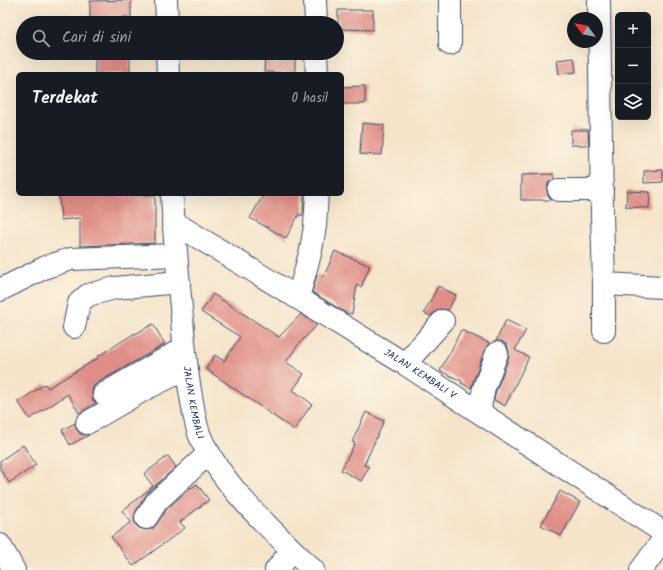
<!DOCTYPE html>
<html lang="id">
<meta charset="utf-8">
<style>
body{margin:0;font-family:Kalam,sans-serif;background:#242831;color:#f1f3f6}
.controls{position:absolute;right:12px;top:12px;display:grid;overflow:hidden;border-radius:6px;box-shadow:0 4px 16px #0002}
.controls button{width:36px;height:36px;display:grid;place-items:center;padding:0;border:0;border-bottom:1px solid #363941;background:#171b24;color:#f1f3f6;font:20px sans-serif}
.compass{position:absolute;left:567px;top:12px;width:36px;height:36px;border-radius:50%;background:#171b24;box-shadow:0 4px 16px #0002;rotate:302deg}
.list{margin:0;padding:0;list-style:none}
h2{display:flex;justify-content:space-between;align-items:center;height:52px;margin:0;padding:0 16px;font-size:17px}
h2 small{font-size:13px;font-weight:400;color:#9ea1a6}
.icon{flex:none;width:22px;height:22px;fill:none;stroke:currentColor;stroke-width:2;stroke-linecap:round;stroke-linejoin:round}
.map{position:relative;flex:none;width:663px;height:570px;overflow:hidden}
.search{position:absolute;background:#171b24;box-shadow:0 4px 16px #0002;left:16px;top:16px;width:328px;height:44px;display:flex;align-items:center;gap:10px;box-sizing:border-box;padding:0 14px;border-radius:22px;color:#9ea1a6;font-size:15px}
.panel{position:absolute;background:#171b24;box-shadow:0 4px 16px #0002;left:16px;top:72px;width:328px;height:124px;border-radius:6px}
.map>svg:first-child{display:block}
.building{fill:#df8e87}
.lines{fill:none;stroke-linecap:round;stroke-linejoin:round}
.minor-casing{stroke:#3c4a6e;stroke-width:24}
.minor{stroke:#fff;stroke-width:22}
.labels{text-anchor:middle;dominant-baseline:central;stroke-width:4;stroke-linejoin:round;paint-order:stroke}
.street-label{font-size:10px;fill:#1b2f5e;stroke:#fcf5e5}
</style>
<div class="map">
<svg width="663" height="570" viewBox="0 0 663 570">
<rect width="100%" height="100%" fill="#fcf5e5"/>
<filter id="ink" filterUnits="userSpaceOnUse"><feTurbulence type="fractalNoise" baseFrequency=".025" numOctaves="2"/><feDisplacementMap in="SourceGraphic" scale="8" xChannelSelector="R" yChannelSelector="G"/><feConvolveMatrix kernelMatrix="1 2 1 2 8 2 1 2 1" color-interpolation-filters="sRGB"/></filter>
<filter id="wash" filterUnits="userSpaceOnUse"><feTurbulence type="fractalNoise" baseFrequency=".012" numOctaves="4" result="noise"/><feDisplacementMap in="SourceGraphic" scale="16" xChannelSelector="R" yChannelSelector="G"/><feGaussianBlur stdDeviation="0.9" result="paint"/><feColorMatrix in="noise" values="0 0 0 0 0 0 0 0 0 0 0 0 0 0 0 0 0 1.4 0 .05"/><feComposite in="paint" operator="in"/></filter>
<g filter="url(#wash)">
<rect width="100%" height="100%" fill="#f5e4ca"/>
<g id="blocks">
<!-- building -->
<g class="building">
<polygon points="131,0 131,17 124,17 124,23 90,23 90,1"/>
<polygon points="338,10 373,10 373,30 338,29"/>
<rect x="95" y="53" width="35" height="21"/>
<polygon points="265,54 295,55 295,73 264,72"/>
<polygon points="574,58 576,72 559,74 557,60"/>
<polygon points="365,86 365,104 342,104 342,87"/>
<polygon points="362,123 384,125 382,155 360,154"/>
<polygon points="571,130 588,130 589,145 571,145"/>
<polygon points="663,170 663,182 644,183 644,171"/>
<polygon points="554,174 554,179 548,183 547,190 548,196 552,200 521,200 521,175"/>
<polygon points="627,191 650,192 649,208 626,207"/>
<polygon points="59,194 126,194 126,195 155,195 155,243 80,246 80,218 61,220"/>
<polygon points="264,194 304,194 303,213 302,216 299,214 286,238 250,218"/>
<polygon points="335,251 370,266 361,287 357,285 352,314 346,313 312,292 317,275 324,276"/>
<polygon points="438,286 456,295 448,310 445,309 439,309 430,316 424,313"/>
<polygon points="213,294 279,337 301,314 317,325 298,345 286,362 304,374 293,390 312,404 294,430 206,369 215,355 224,361 240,337 201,312"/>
<polygon points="506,320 526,330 515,350 529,357 505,406 494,400 496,391 509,357 509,351 507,345 502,341 496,341"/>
<polygon points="153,324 165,344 97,383 93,387 92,394 93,400 96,403 79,413 68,394 30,419 18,402 45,384 48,388 98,358 97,357 135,333 135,334"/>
<polygon points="461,330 489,343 485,349 471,388 461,383 462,381 440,371 447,357 448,357"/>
<polygon points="366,412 384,421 364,465 369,467 361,481 341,470 355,443 352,442"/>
<polygon points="75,423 76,429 80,434 89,435 70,445 62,430"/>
<polygon points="23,445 36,465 9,483 0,469 0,461"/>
<polygon points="168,456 176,467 148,492 136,511 134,518 135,524 139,528 146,530 152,529 156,525 167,509 191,487 191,488 197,484 209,500 180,522 185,528 133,566 111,537 131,522 122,511 153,486 144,474"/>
<polygon points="560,491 580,502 561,536 541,525"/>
</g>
</g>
</g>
<g filter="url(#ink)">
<use href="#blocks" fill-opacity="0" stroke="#3c4a6e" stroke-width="1"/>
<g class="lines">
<!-- minor casing -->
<g class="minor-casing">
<g id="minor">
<polyline points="166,0 167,23"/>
<polyline points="315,0 316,23"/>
<polyline points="599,0 602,214 604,284 604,331"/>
<polyline points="450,44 450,0"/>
<polyline points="167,53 168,74"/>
<polyline points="316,53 317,74"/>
<polyline points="559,190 602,190"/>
<path id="s1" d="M172,194c2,41 6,82 10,124 2,26 4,52 9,78 3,17 5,34 13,49 26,49 70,87 109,125"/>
<path id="s2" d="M173,222l125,76 107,66 258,168"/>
<polyline points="604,284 663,287"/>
<polyline points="0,290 46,267 71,259 176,255"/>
<polyline points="298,298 311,250 315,226 317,194"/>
<polyline points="74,327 79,303 88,295 115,288 179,282"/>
<polyline points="405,364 443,321"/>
<polyline points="104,394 184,348"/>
<polyline points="479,412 484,388 497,353"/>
<polyline points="87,423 147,388 186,369"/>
<polyline points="146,518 157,501 209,453"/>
<polyline points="0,545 14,570"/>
<polyline points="276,570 292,550"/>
<polyline points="641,570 663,540"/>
</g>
</g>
<!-- minor -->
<use href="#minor" class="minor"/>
</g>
</g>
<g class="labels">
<!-- street labels -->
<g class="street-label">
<text stroke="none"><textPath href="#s2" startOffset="290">JALAN KEMBALI V</textPath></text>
<text stroke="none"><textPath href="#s1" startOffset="210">JALAN KEMBALI</textPath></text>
</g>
</g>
</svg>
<div class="controls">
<button>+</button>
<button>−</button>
<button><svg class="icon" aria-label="layers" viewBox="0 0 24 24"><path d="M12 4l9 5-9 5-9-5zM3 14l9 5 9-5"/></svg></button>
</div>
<svg class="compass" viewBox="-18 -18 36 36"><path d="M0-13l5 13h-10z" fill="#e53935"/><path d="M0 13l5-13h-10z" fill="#9ea1a6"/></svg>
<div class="search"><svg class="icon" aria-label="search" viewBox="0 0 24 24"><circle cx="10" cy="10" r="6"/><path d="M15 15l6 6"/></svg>Cari di sini</div>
<section class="panel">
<h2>Terdekat<small>0 hasil</small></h2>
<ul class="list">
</ul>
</section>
</div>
